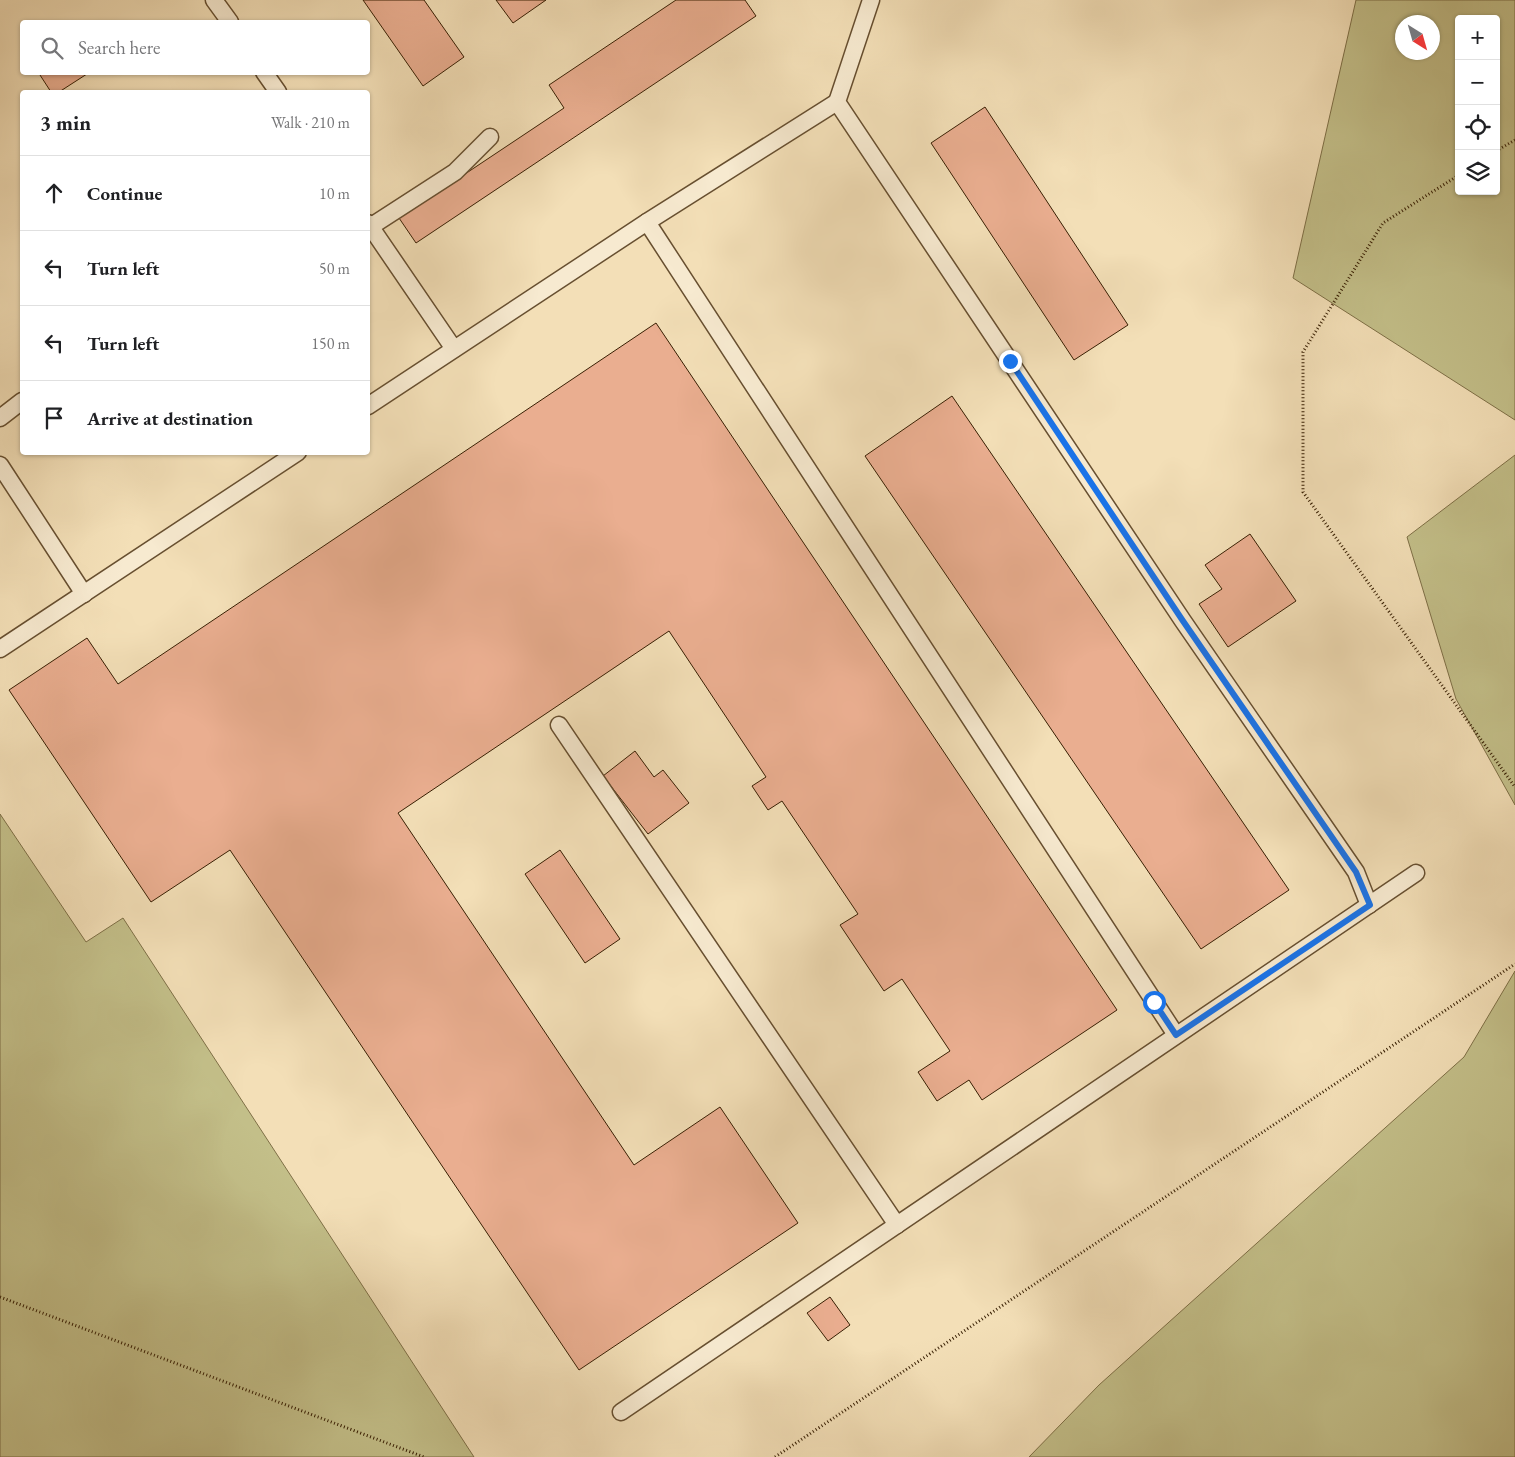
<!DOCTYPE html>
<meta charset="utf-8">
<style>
body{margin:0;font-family:"EB Garamond",serif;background:#f6f6f6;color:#202124}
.controls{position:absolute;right:15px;top:15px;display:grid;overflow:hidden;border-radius:5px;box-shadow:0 1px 4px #0004}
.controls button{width:45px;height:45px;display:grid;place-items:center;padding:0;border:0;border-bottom:1px solid #e0e0e0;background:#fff;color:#202124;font:25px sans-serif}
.compass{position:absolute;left:1395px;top:15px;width:45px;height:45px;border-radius:50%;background:#fff;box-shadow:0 1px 4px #0004;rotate:143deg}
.stop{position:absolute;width:15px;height:15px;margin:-11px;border:4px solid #1a73e8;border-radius:50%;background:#fff}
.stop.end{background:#1a73e8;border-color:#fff;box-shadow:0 1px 5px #0008}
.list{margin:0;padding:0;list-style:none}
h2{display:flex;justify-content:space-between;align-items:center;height:65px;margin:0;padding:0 20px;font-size:21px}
h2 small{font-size:16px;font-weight:400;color:#757577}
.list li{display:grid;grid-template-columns:32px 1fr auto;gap:15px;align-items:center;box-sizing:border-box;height:75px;padding:0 20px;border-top:1px solid #e0e0e0}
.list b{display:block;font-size:19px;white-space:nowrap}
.list em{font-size:16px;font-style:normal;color:#757577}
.icon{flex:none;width:28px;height:28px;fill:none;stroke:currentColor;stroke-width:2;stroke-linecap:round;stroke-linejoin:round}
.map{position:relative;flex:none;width:1515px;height:1457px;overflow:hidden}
.search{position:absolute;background:#fff;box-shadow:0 1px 4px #0004;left:20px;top:20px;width:350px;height:55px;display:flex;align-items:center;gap:12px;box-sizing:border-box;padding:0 18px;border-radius:5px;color:#757577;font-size:19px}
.panel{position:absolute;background:#fff;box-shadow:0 1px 4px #0004;left:20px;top:90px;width:350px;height:365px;border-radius:5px}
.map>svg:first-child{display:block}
.green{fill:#c3bf89;stroke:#7e6f46;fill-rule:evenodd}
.building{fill:#eaae90;stroke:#381f03}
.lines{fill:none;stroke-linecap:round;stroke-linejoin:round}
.service-casing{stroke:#674f30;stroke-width:19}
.path{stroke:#381f03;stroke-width:3;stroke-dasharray:1 2.5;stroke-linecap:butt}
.service{stroke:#f7ead0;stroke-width:16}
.route{stroke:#1a73e8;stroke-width:6}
</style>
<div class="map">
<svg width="1515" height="1457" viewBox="0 0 1515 1457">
<rect width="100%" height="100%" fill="#f3dfb7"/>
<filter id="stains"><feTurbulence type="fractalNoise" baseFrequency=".004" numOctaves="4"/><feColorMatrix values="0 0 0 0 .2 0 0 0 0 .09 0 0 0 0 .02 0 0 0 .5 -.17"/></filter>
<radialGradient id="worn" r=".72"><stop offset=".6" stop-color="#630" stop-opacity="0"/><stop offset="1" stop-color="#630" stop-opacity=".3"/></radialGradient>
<!-- green -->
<g class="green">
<path d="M1356,0h159v420l-222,-142zM1459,19h37v172h-37zM1432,22v30h-30v-30z"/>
<polygon points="1515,455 1515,805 1456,699 1407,537"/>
<polygon points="0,814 86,942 123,918 474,1457 0,1457"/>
<polygon points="1515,971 1515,1457 1029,1457 1099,1385 1464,1057"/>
</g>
<!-- building -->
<g class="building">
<polygon points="363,0 424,0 464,57 423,86"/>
<polygon points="496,0 546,0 513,23"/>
<polygon points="676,0 745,0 756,16 416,243 399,218 564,108 549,85"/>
<polygon points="43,72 90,72 59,92 51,92 40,75"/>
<polygon points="985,107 1128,325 1074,360 931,143"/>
<polygon points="656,323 1117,1010 982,1100 969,1080 937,1101 918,1072 950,1051 902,979 884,991 840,925 858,914 782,801 768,810 752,786 766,777 669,631 398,813 634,1165 720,1107 798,1223 579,1370 230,850 151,902 9,690 87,638 118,684"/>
<polygon points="952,396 1289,890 1201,949 865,456"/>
<polygon points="1250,534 1296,601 1228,647 1199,604 1222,589 1205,565"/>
<polygon points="635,751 654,777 663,770 689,803 648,834 603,776"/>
<polygon points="560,850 620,939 585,963 525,874"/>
<polygon points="830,1297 850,1325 828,1341 807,1313"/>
</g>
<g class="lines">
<!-- service casing -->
<g class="service-casing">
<g id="service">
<polyline points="214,0 230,22"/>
<polyline points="871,0 837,102 1183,621 1356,872 1369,905"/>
<polyline points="264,72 278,92"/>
<polyline points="647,222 1176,1035"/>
<polyline points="368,223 454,349"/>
<polyline points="370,227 455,172 490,137"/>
<polyline points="368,406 647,222 837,102"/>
<polyline points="0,418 22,401"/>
<polyline points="0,465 84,594"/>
<polyline points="0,649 298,452"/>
<polyline points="559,725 897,1225"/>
<polyline points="621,1412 1416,873"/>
</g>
</g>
<!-- path -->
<g class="path">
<polyline points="1496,151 1515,140"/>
<polyline points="1459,175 1383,223 1303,352 1303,492 1515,787"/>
<polyline points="0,1297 424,1457"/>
<polyline points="775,1457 1515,964"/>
</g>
<!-- service -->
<use href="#service" class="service"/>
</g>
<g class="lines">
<!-- route -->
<polyline class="route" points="1010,361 1183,621 1356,872 1370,905 1176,1035 1154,1002"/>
</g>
<rect width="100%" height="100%" filter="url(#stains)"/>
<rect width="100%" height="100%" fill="url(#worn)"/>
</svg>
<div class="controls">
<button>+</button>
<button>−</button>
<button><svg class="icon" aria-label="locate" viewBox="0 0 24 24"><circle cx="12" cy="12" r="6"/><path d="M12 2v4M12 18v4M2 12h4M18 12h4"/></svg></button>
<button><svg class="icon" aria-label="layers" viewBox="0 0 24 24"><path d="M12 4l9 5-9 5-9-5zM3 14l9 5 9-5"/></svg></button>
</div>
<svg class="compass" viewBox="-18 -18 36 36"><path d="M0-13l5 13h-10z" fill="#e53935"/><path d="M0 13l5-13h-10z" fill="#757577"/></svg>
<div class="stop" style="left:1154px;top:1002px"></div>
<div class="stop end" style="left:1010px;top:361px"></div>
<div class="search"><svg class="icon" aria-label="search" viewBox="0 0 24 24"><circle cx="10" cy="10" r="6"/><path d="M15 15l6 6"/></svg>Search here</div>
<section class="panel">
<h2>3 min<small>Walk · 210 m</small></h2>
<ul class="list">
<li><svg class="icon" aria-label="ahead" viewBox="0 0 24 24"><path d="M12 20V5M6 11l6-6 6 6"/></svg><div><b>Continue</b></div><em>10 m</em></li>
<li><svg class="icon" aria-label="left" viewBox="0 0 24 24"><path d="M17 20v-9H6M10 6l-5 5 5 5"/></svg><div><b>Turn left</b></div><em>50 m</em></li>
<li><svg class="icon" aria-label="left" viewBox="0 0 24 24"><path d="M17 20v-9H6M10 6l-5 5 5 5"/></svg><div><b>Turn left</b></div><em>150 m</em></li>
<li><svg class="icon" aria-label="arrive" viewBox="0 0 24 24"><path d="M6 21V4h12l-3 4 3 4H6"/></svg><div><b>Arrive at destination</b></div></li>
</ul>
</section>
</div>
